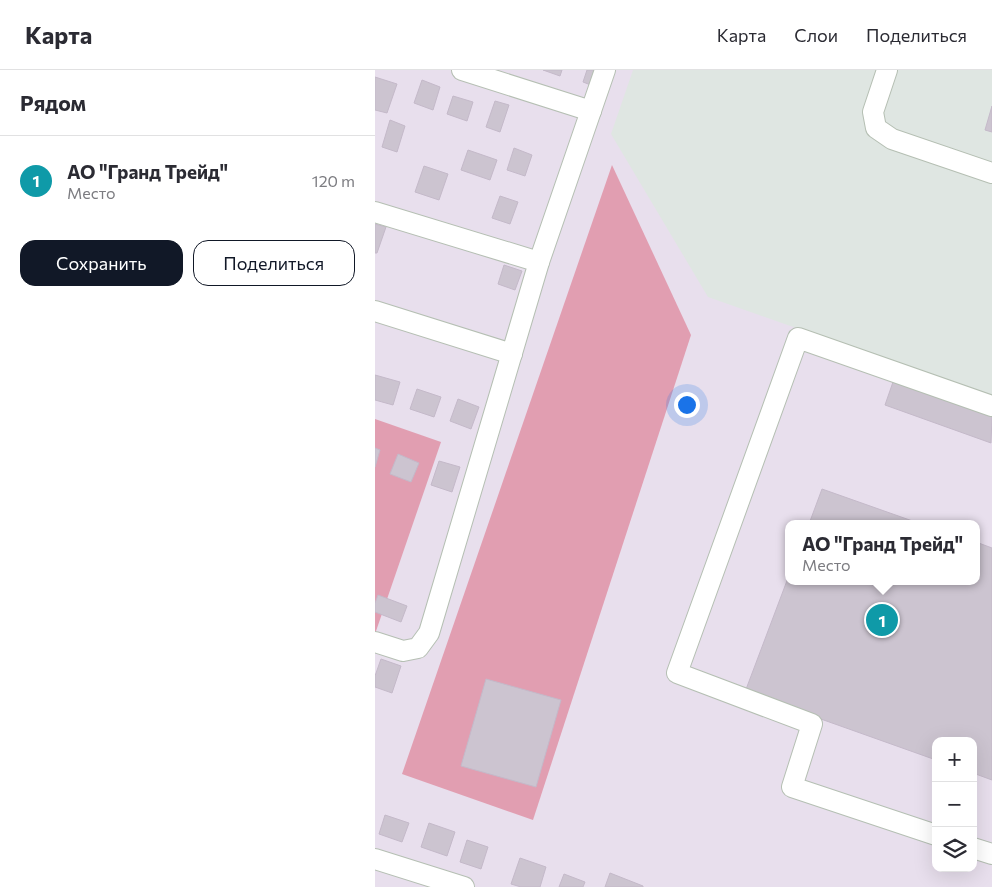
<!DOCTYPE html>
<html lang="ru">
<meta charset="utf-8">
<style>
body{margin:0;font-family:Commissioner,sans-serif;background:#f7f7f7;color:#2b2b33}
.controls{position:absolute;right:15px;bottom:15px;display:grid;overflow:hidden;border-radius:10px;box-shadow:0 5px 20px #0002}
.controls button{width:45px;height:45px;display:grid;place-items:center;padding:0;border:0;border-bottom:1px solid #e1e1e2;background:#fff;color:#2b2b33;font:25px sans-serif}
.you{position:absolute;left:311px;top:334px;width:18px;height:18px;margin:-12px;border:4px solid #fff;border-radius:50%;background:#1a73e8;box-shadow:0 0 0 8px #1a73e833}
.badge{display:grid;place-items:center;width:32px;height:32px;border-radius:50%;background:#111827;color:#fff;font-size:16px;font-weight:700}
.pin{position:absolute;translate:-50% -50%;border:2px solid #fff;box-shadow:0 1px 5px #0006}
.popup{position:absolute;left:410px;top:450px;width:195px;height:65px;box-sizing:border-box;display:grid;place-content:center;border-radius:10px;background:#fff;filter:drop-shadow(0 1px 4px #0005);font-size:16px;white-space:nowrap;color:#7c7c81}
.popup b{font-size:19px;color:#2b2b33}
.popup::after{content:'';position:absolute;left:50%;top:100%;margin-left:-10px;border:10px solid transparent;border-top-color:#fff}
.list{margin:0;padding:0;list-style:none}
h2{display:flex;justify-content:space-between;align-items:center;height:65px;margin:0;padding:0 20px;font-size:21px}
h2 small{font-size:16px;font-weight:400;color:#7c7c81}
.list li{display:grid;grid-template-columns:32px 1fr auto;gap:15px;align-items:center;box-sizing:border-box;height:90px;padding:0 20px;border-top:1px solid #e1e1e2}
.list b{display:block;font-size:19px;white-space:nowrap}
.list p{margin:0;font-size:16px;white-space:nowrap;color:#7c7c81}
.list em{font-size:16px;font-style:normal;color:#7c7c81}
.actions{display:flex;gap:10px;padding:15px 20px}
.actions a{flex:1;padding:11px 0;border:1px solid #111827;border-radius:15px;text-align:center;font-size:18px;color:#111827}
.actions .main{background:#111827;color:#fff}
.icon{flex:none;width:28px;height:28px;fill:none;stroke:currentColor;stroke-width:2;stroke-linecap:round;stroke-linejoin:round}
.map{position:relative;flex:none;width:617px;height:817px;overflow:hidden}
header{display:flex;align-items:center;gap:30px;box-sizing:border-box;height:70px;padding:0 25px;background:#fff;border-bottom:1px solid #e1e1e2}
header strong{font-size:24px}
nav{display:flex;gap:28px;margin-inline-start:auto;font-size:18px}
main{display:flex}
aside{flex:1;background:#fff}
.map>svg:first-child{display:block}
.industrial{fill:#dfe6e2}
.green{fill:#e19eb1}
.building{fill:#ccc4d0;stroke:#c4b9c9}
.lines{fill:none;stroke-linecap:round;stroke-linejoin:round}
.minor-casing{stroke:#b5bfb3;stroke-width:22}
.minor{stroke:#fff;stroke-width:20}
</style>
<header>
<strong>Карта</strong>
<nav><a>Карта</a><a>Слои</a><a>Поделиться</a></nav>
</header>
<main>
<aside>
<h2>Рядом<small></small></h2>
<ul class="list">
<li><span class="badge" style="background:#0f9aa8">1</span><div><b>АО &quot;Гранд Трейд&quot;</b><p>Место</p></div><em>120 m</em></li>
</ul>
<div class="actions"><a class="main">Сохранить</a><a>Поделиться</a></div>
</aside>
<div class="map">
<svg width="617" height="817" viewBox="0 0 617 817">
<rect width="100%" height="100%" fill="#e8dfed"/>
<!-- industrial -->
<polygon class="industrial" points="258,0 617,0 617,327 333,227 236,64"/>
<!-- green -->
<g class="green">
<polygon points="237,95 316,265 158,750 27,704"/>
<polygon points="0,349 66,372 0,564"/>
</g>
<!-- building -->
<g class="building">
<polygon points="168,0 187,0 185,6"/>
<polygon points="212,0 227,0 221,17 208,12"/>
<polygon points="0,7 22,14 12,43 0,40"/>
<polygon points="47,10 65,17 58,40 39,33"/>
<polygon points="78,26 98,32 92,51 72,44"/>
<polygon points="120,31 134,35 125,62 111,57"/>
<polygon points="617,36 617,62 610,60"/>
<polygon points="15,50 30,56 22,82 7,77"/>
<polygon points="139,78 157,85 150,106 132,100"/>
<polygon points="93,80 122,90 115,110 86,100"/>
<polygon points="49,96 73,104 64,130 40,122"/>
<polygon points="125,126 143,132 135,154 117,148"/>
<polygon points="0,154 11,157 2,183 0,183"/>
<polygon points="129,195 147,201 140,220 123,214"/>
<polygon points="0,305 25,312 18,335 0,330"/>
<polygon points="518,312 617,347 616,373 510,335"/>
<polygon points="42,319 66,327 59,347 35,339"/>
<polygon points="83,329 104,337 96,359 75,351"/>
<polygon points="0,378 5,380 0,397"/>
<polygon points="23,384 44,393 36,412 15,404"/>
<polygon points="64,391 85,397 77,422 56,415"/>
<polygon points="447,419 546,454 434,454"/>
<polygon points="601,472 617,478 617,710 598,703 598,671 561,671 561,690 370,622 413,508 413,511 601,511"/>
<polygon points="3,525 32,536 26,552 0,542 0,533"/>
<polygon points="6,589 26,596 17,623 0,617 0,606"/>
<polygon points="111,609 186,630 161,717 86,696"/>
<polygon points="10,745 34,753 27,772 4,764"/>
<polygon points="54,753 80,762 72,786 46,777"/>
<polygon points="92,770 113,777 106,799 85,792"/>
<polygon points="145,788 171,797 165,817 146,817 136,814"/>
<polygon points="235,803 268,816 268,817 230,817"/>
<polygon points="189,804 210,812 208,817 184,817"/>
</g>
<g class="lines">
<!-- minor casing -->
<g class="minor-casing">
<g id="minor">
<polyline points="87,0 216,41"/>
<polyline points="512,0 498,42 501,58 517,69 617,103"/>
<polyline points="0,142 164,192"/>
<polyline points="0,241 137,284"/>
<polyline points="0,572 28,581 43,578 54,563 164,192 230,0"/>
<polyline points="561,765 417,717 437,654 302,603 423,268 617,336"/>
<polyline points="598,778 617,784"/>
<polyline points="0,789 89,817"/>
</g>
</g>
<!-- minor -->
<use href="#minor" class="minor"/>
</g>
</svg>
<div class="controls">
<button>+</button>
<button>−</button>
<button><svg class="icon" aria-label="layers" viewBox="0 0 24 24"><path d="M12 4l9 5-9 5-9-5zM3 14l9 5 9-5"/></svg></button>
</div>
<div class="you"></div>
<div class="pin badge" style="left:507px;top:550px;background:#0f9aa8">1</div>
<div class="popup"><b>АО &quot;Гранд Трейд&quot;</b>Место</div>
</div>
</main>
